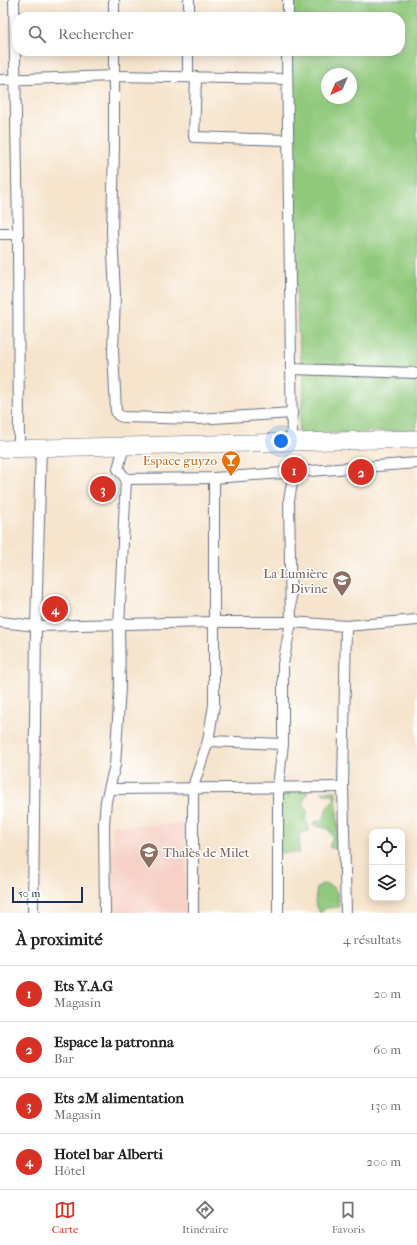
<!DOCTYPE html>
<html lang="fr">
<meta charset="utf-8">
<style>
body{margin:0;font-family:"IM FELL French Canon",serif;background:#f2f2f2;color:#202124}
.controls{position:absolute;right:12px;bottom:12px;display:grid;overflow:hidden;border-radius:8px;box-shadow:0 2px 10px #0003}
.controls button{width:36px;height:36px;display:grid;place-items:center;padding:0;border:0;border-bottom:1px solid #e0e0e0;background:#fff;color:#202124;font:20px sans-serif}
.compass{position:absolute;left:321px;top:68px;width:36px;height:36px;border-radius:50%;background:#fff;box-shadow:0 2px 10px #0003;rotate:224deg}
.scale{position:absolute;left:12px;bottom:10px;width:71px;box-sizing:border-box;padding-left:4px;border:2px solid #1b2f5e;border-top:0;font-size:11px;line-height:14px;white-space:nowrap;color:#1b2f5e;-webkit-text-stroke:3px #fff;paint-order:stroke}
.you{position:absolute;left:281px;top:441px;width:14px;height:14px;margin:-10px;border:3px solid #fff;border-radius:50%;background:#1a73e8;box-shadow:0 0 0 6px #1a73e833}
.badge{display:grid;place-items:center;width:26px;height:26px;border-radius:50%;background:#d93025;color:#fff;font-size:13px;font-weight:700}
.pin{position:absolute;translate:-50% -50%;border:2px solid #fff;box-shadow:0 1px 4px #0006}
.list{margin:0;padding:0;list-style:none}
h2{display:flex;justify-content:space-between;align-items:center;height:52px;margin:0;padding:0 16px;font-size:17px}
h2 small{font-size:13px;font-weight:400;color:#757577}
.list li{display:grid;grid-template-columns:26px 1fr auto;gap:12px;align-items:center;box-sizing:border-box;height:56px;padding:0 16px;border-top:1px solid #e0e0e0}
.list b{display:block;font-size:15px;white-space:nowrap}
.list p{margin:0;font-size:13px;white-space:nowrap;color:#757577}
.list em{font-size:13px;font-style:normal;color:#757577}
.icon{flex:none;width:22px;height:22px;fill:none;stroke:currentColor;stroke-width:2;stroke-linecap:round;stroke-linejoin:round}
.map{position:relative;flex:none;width:417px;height:913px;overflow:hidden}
.search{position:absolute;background:#fff;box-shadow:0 2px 10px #0003;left:12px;right:12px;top:12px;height:44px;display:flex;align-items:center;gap:10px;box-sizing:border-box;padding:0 14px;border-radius:16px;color:#757577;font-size:15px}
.sheet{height:276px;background:#fff}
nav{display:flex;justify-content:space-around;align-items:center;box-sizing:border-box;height:56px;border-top:1px solid #e0e0e0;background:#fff;font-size:11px;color:#757577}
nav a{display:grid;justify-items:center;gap:2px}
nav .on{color:#d93025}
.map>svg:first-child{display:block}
.built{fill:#f7d1c7}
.green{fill:#91c97c;stroke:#567c6d;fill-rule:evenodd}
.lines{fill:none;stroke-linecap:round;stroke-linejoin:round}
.minor-casing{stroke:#686e84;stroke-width:12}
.trunk-casing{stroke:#686e84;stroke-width:18}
.minor{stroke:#fff;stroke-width:10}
.trunk{stroke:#fff;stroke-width:17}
.labels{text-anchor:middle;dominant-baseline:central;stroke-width:3;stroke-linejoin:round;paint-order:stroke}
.food-label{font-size:13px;fill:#c56008;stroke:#fff;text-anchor:end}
.education-label{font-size:13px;fill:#785e54;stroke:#fff;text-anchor:end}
</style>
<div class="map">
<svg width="417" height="913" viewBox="0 0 417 913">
<rect width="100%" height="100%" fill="#fff"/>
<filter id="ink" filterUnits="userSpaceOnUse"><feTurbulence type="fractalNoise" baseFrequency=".025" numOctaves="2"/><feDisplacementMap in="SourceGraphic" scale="8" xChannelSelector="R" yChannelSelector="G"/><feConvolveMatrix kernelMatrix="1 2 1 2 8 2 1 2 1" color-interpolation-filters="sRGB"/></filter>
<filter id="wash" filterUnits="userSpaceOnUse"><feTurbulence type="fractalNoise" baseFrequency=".012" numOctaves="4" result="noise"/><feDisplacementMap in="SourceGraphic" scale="16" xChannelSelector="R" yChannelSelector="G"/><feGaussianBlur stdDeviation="0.9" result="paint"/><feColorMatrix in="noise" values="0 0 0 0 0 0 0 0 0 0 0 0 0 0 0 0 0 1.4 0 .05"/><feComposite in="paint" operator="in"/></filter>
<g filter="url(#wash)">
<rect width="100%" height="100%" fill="#f6e4cc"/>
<!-- built -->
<polygon class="built" points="184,824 186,913 113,913 112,825"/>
<!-- green -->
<g class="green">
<path d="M287,0h130v430l-119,5 6,-49 -6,-54 -10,-281h112v-34h-113zM327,74h24v24h-24z"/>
<polygon points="281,789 305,789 308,794 305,796 304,808 307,809 307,817 305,820 309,826 309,831 303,833 300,831 299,853 278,852"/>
<polygon points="322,791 336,791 339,850 329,847 333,837 329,829 313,825 313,822 323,820 327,807 332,802 335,801 333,794 323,794"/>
<path d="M322,884c15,1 16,9 17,23l-13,1 -6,5 -5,-11 2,-15z"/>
</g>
</g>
<g filter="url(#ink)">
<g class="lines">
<!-- minor casing -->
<g class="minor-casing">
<g id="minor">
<polyline points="14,0 18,234 19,448"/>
<polyline points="114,17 114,0"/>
<polyline points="189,17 189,0"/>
<polyline points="288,17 288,0"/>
<polyline points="114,51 114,146 112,232 115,295 113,351 116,411 118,415 123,417 198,419 292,413"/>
<polyline points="287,51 292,441"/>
<polyline points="188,77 188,51"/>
<polyline points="196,77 194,137 288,140"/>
<polyline points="0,80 114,76 287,79"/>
<polyline points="0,234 18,234"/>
<polyline points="291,369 417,373"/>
<polyline points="126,479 214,478 417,463"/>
<polyline points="0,622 36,626 214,622 291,622 346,626 417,620"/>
<polyline points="208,741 283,744"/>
<polyline points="110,789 343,787"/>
<polyline points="33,913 36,626 41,447"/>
<polyline points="105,913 104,824 106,801 115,765 120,687 119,626 126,479 118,469 124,446"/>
<polyline points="193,913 193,787 208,741 214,705 214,478"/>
<polyline points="278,913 278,787 283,744 283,664 291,622 289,500 294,472"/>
<polyline points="346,913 343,787 346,626"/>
</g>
</g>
<!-- trunk casing -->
<g class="trunk-casing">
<polyline id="trunk" points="0,449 417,439"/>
</g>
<!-- minor -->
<use href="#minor" class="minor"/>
<!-- trunk -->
<use href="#trunk" class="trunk"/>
</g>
</g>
<!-- icons -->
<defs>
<g id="bar-pin" transform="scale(1)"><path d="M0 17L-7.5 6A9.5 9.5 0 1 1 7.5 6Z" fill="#e8710a" stroke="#fff"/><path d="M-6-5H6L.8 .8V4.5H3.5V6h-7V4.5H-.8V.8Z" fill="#fff"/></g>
<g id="school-pin" transform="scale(1)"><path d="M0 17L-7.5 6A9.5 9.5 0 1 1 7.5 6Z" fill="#8d6e63" stroke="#fff"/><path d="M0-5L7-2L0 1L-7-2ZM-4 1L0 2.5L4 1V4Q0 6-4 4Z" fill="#fff"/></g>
</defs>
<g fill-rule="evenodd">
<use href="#bar-pin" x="231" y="460"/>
<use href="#school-pin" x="342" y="580"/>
<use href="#school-pin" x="149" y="852"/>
</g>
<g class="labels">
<!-- food labels -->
<g class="food-label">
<text x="217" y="460">Espace guyzo</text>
</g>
<!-- education labels -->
<g class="education-label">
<text x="328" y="573">La Lumière<tspan x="328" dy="15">Divine</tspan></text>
<text x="163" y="852" text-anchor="start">Thalès de Milet</text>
</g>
</g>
</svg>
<div class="controls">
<button><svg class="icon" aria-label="locate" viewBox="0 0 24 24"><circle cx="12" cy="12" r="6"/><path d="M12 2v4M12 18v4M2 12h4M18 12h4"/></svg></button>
<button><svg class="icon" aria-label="layers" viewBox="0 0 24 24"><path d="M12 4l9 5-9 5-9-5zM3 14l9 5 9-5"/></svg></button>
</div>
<svg class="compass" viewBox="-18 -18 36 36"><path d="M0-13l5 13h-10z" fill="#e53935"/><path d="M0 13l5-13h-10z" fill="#757577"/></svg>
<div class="scale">50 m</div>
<div class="you"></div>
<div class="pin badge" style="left:294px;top:470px">1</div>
<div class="pin badge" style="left:361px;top:472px">2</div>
<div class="pin badge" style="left:103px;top:489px">3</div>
<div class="pin badge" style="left:55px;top:609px">4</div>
<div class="search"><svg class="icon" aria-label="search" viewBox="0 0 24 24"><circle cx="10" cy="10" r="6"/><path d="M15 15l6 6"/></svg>Rechercher</div>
</div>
<section class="sheet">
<h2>À proximité<small>4 résultats</small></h2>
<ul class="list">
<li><span class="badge">1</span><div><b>Ets Y.A.G</b><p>Magasin</p></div><em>20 m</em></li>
<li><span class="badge">2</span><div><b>Espace la patronna</b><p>Bar</p></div><em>60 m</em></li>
<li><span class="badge">3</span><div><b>Ets 2M alimentation</b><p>Magasin</p></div><em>130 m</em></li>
<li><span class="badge">4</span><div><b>Hotel bar Alberti</b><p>Hôtel</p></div><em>200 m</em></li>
</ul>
</section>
<nav>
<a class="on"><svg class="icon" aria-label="map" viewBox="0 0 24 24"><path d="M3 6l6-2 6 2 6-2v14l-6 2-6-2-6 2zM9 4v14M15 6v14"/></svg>Carte</a>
<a><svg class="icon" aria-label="directions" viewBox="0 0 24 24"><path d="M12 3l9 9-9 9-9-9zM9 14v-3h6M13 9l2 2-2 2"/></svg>Itinéraire</a>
<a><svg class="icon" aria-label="saved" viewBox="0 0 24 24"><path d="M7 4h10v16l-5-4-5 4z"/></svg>Favoris</a>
</nav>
